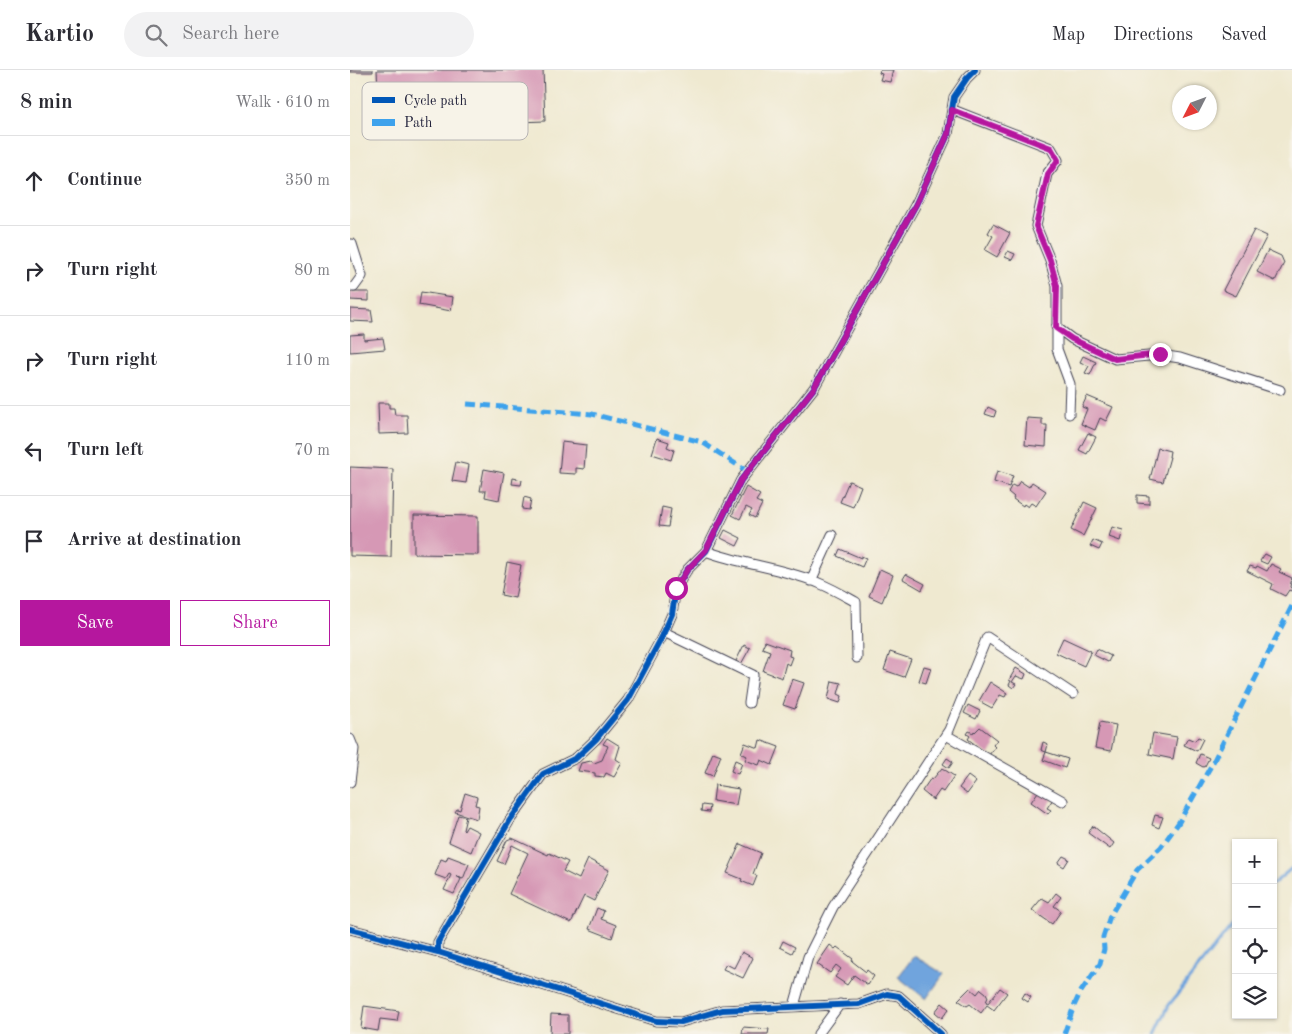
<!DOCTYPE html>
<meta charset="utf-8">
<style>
body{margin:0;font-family:"Old Standard TT",serif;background:#f2f2f3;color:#2b2b33}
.controls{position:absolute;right:15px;bottom:15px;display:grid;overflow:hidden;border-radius:0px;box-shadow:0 1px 4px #0004}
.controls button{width:45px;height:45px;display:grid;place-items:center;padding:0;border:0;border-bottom:1px solid #e1e1e2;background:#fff;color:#2b2b33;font:25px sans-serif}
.compass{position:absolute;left:822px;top:15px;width:45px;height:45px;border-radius:50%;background:#fff;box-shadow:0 1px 4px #0004;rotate:228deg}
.stop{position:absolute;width:15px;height:15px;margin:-11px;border:4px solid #b5179e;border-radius:50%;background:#fff}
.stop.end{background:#b5179e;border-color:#fff;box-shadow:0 1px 5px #0008}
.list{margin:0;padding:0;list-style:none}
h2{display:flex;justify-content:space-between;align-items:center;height:65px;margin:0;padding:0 20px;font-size:21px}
h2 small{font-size:16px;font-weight:400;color:#7c7c81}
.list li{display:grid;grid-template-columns:32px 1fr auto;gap:15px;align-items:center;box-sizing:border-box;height:90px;padding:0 20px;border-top:1px solid #e1e1e2}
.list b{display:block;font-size:19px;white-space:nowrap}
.list em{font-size:16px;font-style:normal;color:#7c7c81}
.actions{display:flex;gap:10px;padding:15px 20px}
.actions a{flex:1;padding:11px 0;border:1px solid #b5179e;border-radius:0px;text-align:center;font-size:18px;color:#b5179e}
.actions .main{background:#b5179e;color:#fff}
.icon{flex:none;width:28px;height:28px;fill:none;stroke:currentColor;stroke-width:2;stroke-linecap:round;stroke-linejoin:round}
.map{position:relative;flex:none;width:942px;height:964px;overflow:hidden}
header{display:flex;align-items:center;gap:30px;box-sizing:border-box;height:70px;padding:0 25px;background:#fff;border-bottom:1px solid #e1e1e2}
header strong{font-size:24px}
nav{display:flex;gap:28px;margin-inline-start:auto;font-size:18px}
.search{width:350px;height:45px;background:#f2f2f3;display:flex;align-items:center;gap:12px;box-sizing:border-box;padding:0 18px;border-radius:28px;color:#7c7c81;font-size:19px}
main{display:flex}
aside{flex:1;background:#fff}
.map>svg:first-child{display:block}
.water{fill:#70a4dd;stroke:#49638c}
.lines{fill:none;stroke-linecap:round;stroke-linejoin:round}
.stream{stroke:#70a4dd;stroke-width:3}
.building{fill:#d698b5}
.minor-casing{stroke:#414051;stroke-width:11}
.minor{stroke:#fff;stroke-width:9}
.quiet{stroke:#3ea2ec;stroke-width:5;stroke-dasharray:10 5;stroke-linecap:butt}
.cycleway-casing{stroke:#f7f3e8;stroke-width:9}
.cycleway{stroke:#0057b8;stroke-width:6}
.route{stroke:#b5179e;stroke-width:6}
.key{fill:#f7f3e8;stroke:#b7b4b4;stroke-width:1}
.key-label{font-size:14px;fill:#22223b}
</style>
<header>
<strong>Kartio</strong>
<div class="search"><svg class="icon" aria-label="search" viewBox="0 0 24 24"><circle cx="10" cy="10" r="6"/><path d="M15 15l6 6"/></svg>Search here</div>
<nav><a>Map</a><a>Directions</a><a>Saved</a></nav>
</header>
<main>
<aside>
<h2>8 min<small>Walk · 610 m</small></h2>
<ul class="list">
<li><svg class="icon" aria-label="ahead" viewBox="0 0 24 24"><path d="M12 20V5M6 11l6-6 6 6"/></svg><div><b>Continue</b></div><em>350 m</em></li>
<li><svg class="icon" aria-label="right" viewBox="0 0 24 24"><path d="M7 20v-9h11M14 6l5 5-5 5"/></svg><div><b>Turn right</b></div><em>80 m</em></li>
<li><svg class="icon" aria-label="right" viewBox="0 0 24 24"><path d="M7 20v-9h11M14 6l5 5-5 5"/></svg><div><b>Turn right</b></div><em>110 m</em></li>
<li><svg class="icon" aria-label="left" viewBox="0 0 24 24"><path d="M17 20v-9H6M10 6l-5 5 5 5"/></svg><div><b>Turn left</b></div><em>70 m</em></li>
<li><svg class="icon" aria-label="arrive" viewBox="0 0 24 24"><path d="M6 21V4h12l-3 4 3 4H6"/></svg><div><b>Arrive at destination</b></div></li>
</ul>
<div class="actions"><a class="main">Save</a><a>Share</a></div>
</aside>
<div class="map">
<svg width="942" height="964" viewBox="0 0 942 964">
<rect width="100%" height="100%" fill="#f7f3e8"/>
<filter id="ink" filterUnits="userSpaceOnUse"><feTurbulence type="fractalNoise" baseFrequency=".02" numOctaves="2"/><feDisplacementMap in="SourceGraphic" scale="10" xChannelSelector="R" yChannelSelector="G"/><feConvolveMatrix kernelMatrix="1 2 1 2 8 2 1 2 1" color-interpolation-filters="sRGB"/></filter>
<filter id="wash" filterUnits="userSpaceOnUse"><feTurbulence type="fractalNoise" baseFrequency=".0096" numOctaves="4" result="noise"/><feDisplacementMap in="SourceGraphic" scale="20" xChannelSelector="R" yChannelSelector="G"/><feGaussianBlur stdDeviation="1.12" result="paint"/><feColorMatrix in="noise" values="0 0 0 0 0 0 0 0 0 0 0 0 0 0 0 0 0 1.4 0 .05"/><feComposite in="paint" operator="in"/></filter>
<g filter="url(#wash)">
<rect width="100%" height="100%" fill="#efe9d0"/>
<path class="water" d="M564 886 594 904 576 929 548 907Z"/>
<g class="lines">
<path class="stream" d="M923 814 942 798
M805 964 819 935 886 850"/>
</g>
<g id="blocks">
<path class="building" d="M0 0H23V2H0Z
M27 0H193L195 51 169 52 168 15 28 20Z
M530 0H543L540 12 530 10 532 4 529 3Z
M643 154 660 163 647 187 635 180 643 166 638 163Z
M904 160 917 166 886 226 873 220Z
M918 180 931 186 934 193 925 211 907 202Z
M658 181 665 184 662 190 655 187Z
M0 222H19V231L0 230Z
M71 222 103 227 101 241 69 235Z
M0 239 21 240 23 252 0 251Z
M14 264V270L33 268 35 279 0 282V265Z
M733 286 746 292 740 305 735 303 739 296 730 292Z
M737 326 763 337 756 351 750 348 745 360 731 354 737 339 732 337Z
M28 333H39V338H44L45 345H57L58 363 29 364Z
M638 337 646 341 644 347 635 344Z
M677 348 692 349V355H697L696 377 675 375Z
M738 363 746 367 737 384 729 380Z
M307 368 319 372 317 377 324 380 321 390 302 384Z
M212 372 236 375 234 399 226 398V404L209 403Z
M808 378 820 381 819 387H820L813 412 800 409Z
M106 392 119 395 116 413 102 411Z
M0 397 43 399 41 487 0 486Z
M134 399 154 403 149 430 135 427 136 421H130Z
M647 401 663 406 659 417 644 412Z
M163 408 172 410 171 415 162 414Z
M499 411 511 416 503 437 490 432Z
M670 411 679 417 682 412 696 421 686 436 681 433 678 437 674 434 673 436 663 429 664 427 658 422 662 415 666 417Z
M396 417 410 425 406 431 412 434 405 448 399 445 402 440 396 437 390 449 382 445Z
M787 425 799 426V434L787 433Z
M174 427 181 429 179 440 172 439Z
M734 432 747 438 733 466 721 460Z
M312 437 321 439 318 457 309 456Z
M64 445 128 446V485L64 484Z
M762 457 773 460 770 471 759 467Z
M375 460 391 468 387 476 371 468Z
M743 470 752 474 749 480 740 476Z
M490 479 511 488V486L516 488 512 497 487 486Z
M915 484 921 487 917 494 910 491Z
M157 492 171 495 165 528 151 525Z
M921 494 931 499 929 502 942 508 940 517 942 519 941 521 939 520 935 526 921 519 923 514 897 501 900 496 906 498 907 496 917 501Z
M530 499 543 505 532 532 519 526Z
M556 504 575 514 572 520 553 509Z
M713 568 741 581 734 596 706 583Z
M415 571 440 580 439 586 442 587 439 595 436 593 432 608 413 601 420 581 412 578Z
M394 575 400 578 390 596 385 593Z
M747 579 761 586 758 592 744 585Z
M540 582 561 589 554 607 534 600Z
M574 596 581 598 576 613 569 611Z
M666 598 676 604 674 609 666 606 662 612 666 614 663 618 659 615 661 611 659 610Z
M442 609 454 613 445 639 433 635Z
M482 611 491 613 488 624 492 626 490 633 478 629Z
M640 612 657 623 655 627 650 625 642 638 629 631Z
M618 635 630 641 626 649 614 643Z
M750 652 766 655 761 681 745 678Z
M630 657 647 670 643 675 645 677 639 685 618 669 620 666 617 664 619 661 623 663 624 661 625 662Z
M803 663 827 667 823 689 799 684Z
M848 667 853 669 847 681 834 675 838 668 845 671Z
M257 668 270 676 266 689 272 693 264 707 256 703 254 707 245 706V703L228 701 231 693 241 691 244 693 252 690 258 676 253 674Z
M410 670 429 677 422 695 411 690 409 695 395 690 397 686 391 683 395 673 408 678Z
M693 672 698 674 696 682 691 680Z
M363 682 371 685 363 706 355 703Z
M696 682 718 689 715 698 693 690Z
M850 684 859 688 855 696 853 697 846 693Z
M597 688 603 692 599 698 593 694Z
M385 690 392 693 388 704 381 701Z
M592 698 604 706 593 722 590 720 583 730 572 721 581 708 583 709Z
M618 706 626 712 617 724 609 718Z
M365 715 389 719 386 735 363 731Z
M690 719 703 729 697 738 701 740 698 744 681 732Z
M115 723 127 727 125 735 129 736 127 749 105 742 107 739 110 740Z
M352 735 360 736 359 742 351 741Z
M108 745 116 747 113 760 114 761 117 756 129 762 121 782 99 772Z
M805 745 813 747 809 758 802 755Z
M743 756 764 773 760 779 738 763Z
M162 768 198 785 199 783 218 792 213 801 229 809 238 789 259 800 244 831 234 826 221 853 159 824 178 783 162 775 154 794 147 791 157 770Z
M390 774 411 783 403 804 407 806 403 816 391 811 392 809 377 803Z
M98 786 119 794 113 809 106 806 111 809 104 824 94 820 101 805 99 804 96 809 85 805 91 789 96 791Z
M713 786 719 789 714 797 708 793Z
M706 823 711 827 704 836 711 841 702 854 682 840 692 828 699 832Z
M247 838 254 841 251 849 266 855 262 868 239 859Z
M433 871 445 877 442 883 430 877Z
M480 875 485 879 487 877 503 889 502 891 507 895 516 902 517 900 524 906 518 915 504 905 497 915 485 907 491 899 486 895 480 903 467 894Z
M392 882 403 888 393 908 373 899 376 894 384 898Z
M620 918 627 924 631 919 636 923 638 927 636 932 638 933 650 918 657 923 644 940 637 935 631 943 620 934 617 936 608 930Z
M675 923 681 927 678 932 672 928Z
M592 933 599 939 592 948 585 942Z
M14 936 49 941 47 951 30 949 28 961 11 958Z
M201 944 218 945V964H200Z
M393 957 419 959 418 964H392Z"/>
</g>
</g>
<g filter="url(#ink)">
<use href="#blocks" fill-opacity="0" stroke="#414051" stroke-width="1"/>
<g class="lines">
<g class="minor-casing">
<path id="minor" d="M603 40 701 78 708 90 697 104 686 156 700 190 707 216V279L720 314 719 344
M0 174H2L12 206 4 217
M706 257 722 269 765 289 810 285 830 288 930 320
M356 481C393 495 434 498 471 514 483 519 495 526 506 532L507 588
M461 511 482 465
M314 562 403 605 399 633
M596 665 713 731
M0 669 4 679 0 712
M0 859 88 882 306 951 331 952 372 940 509 934 537 924 549 926 591 964
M88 882V872L160 750 193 704 226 688 246 669 278 630 312 567 322 544 326 518 337 500 356 481 391 410 464 318 566 134 598 64 604 27 617 8 625 0
M444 936 458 887 483 837 599 660 637 567 723 624
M468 964 490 934"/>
</g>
<use href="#minor" class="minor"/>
<path class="quiet" d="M117 334 242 344 352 372 398 402
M714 964 724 936 730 923 750 894 754 879 753 867 760 846 787 800 811 777 829 752 862 694 942 536"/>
<g class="cycleway-casing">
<path id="cycleway" d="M0 859 88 882 306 951 331 952 372 940 509 934 537 924 549 926 591 964
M88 882V872L160 750 193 704 226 688 246 669 278 630 312 567 322 544 326 518 337 500 356 481 391 410 464 318 566 134 598 64 604 27 617 8 625 0"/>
</g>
<use href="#cycleway" class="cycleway"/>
</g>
</g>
<g class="lines" filter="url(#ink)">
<path class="route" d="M326 518 337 500 356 480 391 410 464 318 566 134 598 64 602 40 701 78 708 90 698 104 686 156 700 190 707 216 706 258 722 269 765 289 810 284"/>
</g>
<rect x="12" y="12" width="166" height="58" rx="8" class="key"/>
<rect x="22" y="27" width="23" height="6" fill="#0057b8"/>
<rect x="22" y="49" width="23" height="7" fill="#3ea2ec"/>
<g class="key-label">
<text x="54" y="35">Cycle path</text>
<text x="54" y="57">Path</text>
</g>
</svg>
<div class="controls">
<button>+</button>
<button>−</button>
<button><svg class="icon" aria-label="locate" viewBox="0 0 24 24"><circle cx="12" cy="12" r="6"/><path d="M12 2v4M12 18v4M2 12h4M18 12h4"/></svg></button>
<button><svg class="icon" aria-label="layers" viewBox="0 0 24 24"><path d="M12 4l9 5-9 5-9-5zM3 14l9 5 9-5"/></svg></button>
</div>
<svg class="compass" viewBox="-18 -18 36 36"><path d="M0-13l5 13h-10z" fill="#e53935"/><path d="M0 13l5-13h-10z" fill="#7c7c81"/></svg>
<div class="stop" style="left:326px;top:518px"></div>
<div class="stop end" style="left:810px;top:284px"></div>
</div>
</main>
